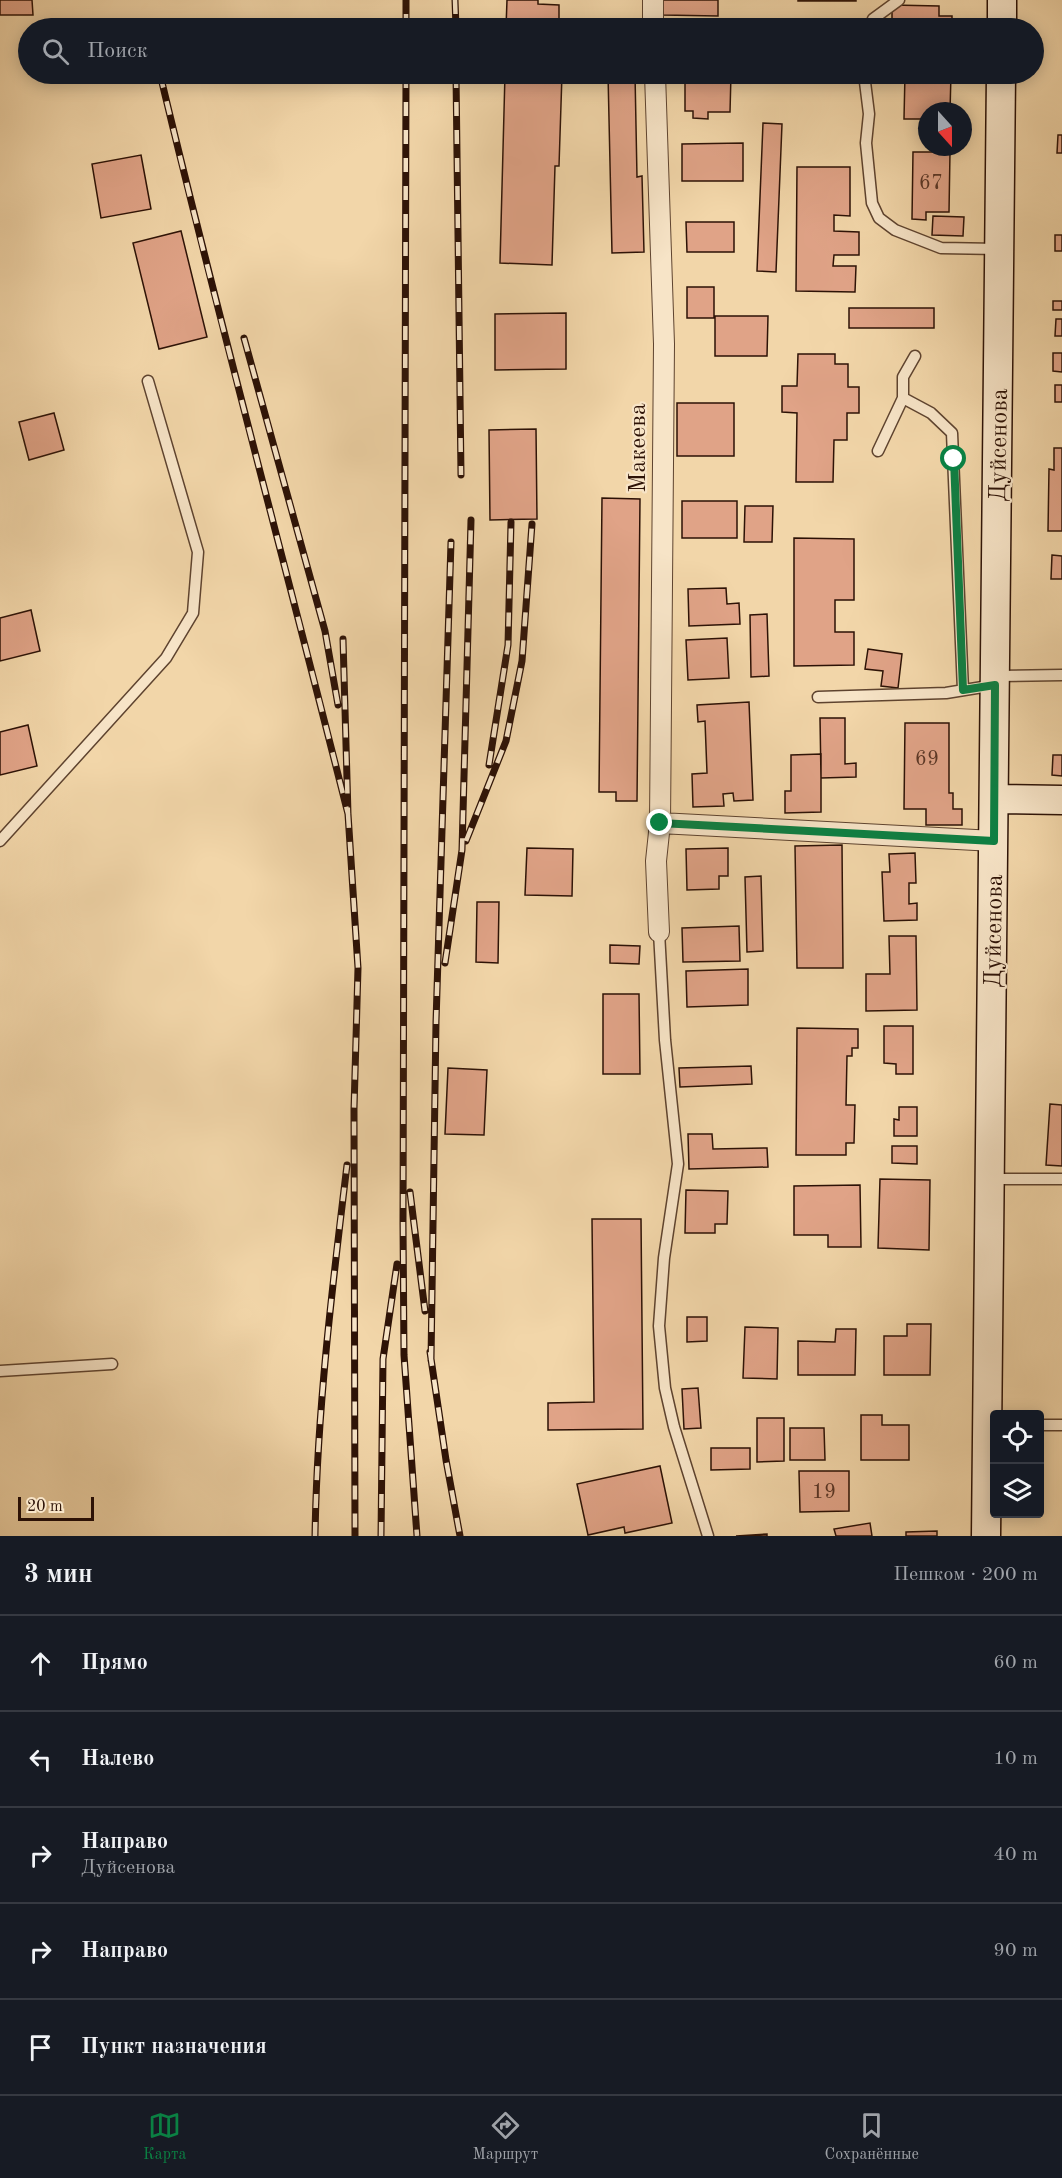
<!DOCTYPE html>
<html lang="ru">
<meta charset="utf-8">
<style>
body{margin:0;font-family:"Old Standard TT",serif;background:#242831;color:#f1f3f6}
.controls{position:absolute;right:18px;bottom:18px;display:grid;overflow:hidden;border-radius:6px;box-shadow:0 3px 15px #0003}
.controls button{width:54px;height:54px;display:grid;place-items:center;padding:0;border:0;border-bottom:2px solid #363941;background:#171b24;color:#f1f3f6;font:30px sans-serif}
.compass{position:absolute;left:918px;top:102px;width:54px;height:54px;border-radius:50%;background:#171b24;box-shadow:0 3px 15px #0003;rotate:159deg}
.scale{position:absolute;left:18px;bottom:15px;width:76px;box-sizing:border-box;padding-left:6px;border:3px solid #2d1206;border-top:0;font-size:16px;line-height:21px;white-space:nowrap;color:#2d1206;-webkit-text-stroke:4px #f7e4c7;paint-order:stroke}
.stop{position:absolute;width:18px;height:18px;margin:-14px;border:4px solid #0b8043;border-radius:50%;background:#fff}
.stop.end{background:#0b8043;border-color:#fff;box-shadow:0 2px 6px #0008}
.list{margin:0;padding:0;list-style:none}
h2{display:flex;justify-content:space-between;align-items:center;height:78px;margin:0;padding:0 24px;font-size:26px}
h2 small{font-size:20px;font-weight:400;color:#9ea1a6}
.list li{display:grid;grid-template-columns:39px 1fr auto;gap:18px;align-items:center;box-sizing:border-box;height:96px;padding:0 24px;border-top:2px solid #363941}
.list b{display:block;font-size:22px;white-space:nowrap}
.list p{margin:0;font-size:20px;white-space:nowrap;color:#9ea1a6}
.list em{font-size:20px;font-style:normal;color:#9ea1a6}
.icon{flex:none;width:33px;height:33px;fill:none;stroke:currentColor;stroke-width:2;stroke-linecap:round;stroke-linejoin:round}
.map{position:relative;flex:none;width:1062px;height:1536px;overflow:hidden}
.search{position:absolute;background:#171b24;box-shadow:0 3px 15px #0003;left:18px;right:18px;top:18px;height:66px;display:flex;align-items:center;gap:15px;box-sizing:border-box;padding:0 21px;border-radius:33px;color:#9ea1a6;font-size:22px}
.sheet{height:558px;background:#171b24}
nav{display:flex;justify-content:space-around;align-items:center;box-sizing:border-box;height:84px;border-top:2px solid #363941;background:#171b24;font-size:16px;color:#9ea1a6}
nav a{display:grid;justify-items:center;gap:3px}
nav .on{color:#0b8043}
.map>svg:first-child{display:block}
.building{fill:#e0a387;stroke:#2d1206;stroke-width:1.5}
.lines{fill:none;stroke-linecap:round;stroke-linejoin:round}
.lane-casing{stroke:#5e432f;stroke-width:13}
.street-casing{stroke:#5e432f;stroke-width:22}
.secondary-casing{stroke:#2d1206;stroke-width:31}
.lane{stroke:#f7e4c7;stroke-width:10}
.street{stroke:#f7e4c7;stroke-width:20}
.secondary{stroke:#f7e4c7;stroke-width:28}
.rail-casing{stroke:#2d1206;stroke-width:7}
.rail{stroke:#f7e4c7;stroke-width:4.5;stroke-dasharray:14;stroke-linecap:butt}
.route{stroke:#0b8043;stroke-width:8}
.labels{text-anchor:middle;stroke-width:4.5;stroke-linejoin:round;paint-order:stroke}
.number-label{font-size:21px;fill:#5a3626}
.street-label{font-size:24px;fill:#2d1206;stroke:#f7e4c7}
</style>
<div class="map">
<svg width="1062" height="1536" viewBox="0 0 1062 1536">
<rect width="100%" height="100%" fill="#f2d6a9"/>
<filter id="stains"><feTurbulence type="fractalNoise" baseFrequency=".00333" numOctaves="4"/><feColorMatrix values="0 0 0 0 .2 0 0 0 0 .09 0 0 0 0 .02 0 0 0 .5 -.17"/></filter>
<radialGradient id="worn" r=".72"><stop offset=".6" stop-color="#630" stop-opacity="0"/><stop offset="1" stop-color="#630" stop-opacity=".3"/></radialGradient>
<path class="building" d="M0 0H32L33 15H0Z
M507 0H538V4L559 5V28H506Z
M663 0H718V16L663 15Z
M798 0H856V1H798Z
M892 5 939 6V16H952V28H892Z
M686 24H727V28H686Z
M505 74H562L559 166H555L552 265 500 263Z
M608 74H635L637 177 642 176 644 252 612 253Z
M685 74H731L730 112H708V119L693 118V111H685Z
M905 74H951L950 111H927V119H904Z
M763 123 782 124 776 272 757 271Z
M1058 135H1062V153H1057Z
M743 143V181H682V144Z
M913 152H950L949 212H926V220L912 219Z
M141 155 151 209 101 218 92 164Z
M797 167H850V216L834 215V231L859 232V255H834L833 266H856L855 292 796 291Z
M933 216 964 217 963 236 932 235Z
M686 222H734V252H687Z
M181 231 207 337 159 349 133 243Z
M1055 235H1062V251H1055Z
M687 287H714V318H687Z
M1053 301H1062V310H1053Z
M849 308H934V328H849Z
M566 313V369L495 370V314Z
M715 316H768L767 356H715Z
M1056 319H1062V336H1055Z
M1053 353H1062V372L1053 371Z
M798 354H835V364H848V387H859V413H847V440H834L833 482H796L797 413 782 412V386H797Z
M1055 385H1062V402H1055Z
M677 403H734V456H677Z
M54 413 64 450 29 460 19 422Z
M536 429 537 519 490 520 489 430Z
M1054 448H1062V531H1048L1049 469 1054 470Z
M602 498 640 499 637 801H616V792H599Z
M682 501H737V538H682Z
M745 506H773L772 542H744Z
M794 538 854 539V600H835V632H854V665L794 666Z
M1052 555 1062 556V579H1051Z
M726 588 727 604 739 603 740 624 689 626 688 589Z
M31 610 40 651 0 661V618Z
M767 614 769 676 751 677 750 615Z
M727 638 729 678 688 680 686 640Z
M868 649 902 654 898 688 881 686 883 671 865 669Z
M749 702 753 800 734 801 733 793 723 794 724 806 693 807 692 774 707 773 705 721 698 722 697 705Z
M820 718H845V764L856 763V777L821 778Z
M905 723H949V793H953V809H962V825H926V809H904Z
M28 725 37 766 0 775V732Z
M821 754V812L785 813V791H791V755Z
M1053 755H1062V776L1052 775Z
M842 845 843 968H797L795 846Z
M527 848 573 849 572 896 525 895Z
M728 848V876H719V889L687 890 686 849Z
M915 853 916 883H909V904L917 903V920L884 921 882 872H890L889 854Z
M761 876 763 951 747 952 745 877Z
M477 902H499L498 963 476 962Z
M739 926 740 961 683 962 682 928Z
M889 936H916L917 1010 866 1011V974H890Z
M610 945 640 946 639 964 610 963Z
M748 969V1005L687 1007 686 971Z
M603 994H639L640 1074H603Z
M884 1026H913V1074H896V1064L884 1063Z
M797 1028 858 1029V1048H852V1056H847L846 1105H855L854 1143H846V1155H796Z
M751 1066 752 1084 680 1087 679 1068Z
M448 1068 487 1070 484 1135 445 1134Z
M1050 1104 1062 1105V1166L1046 1165Z
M899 1107H917V1136H894V1119L899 1120Z
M688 1134H712L713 1149 767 1148 768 1167 689 1169Z
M892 1146H917V1164L892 1163Z
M880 1179 930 1180 929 1250 878 1248Z
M860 1185 861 1247H828V1235H794V1186Z
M686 1190 728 1191 727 1224H715V1233H685Z
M592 1219H641L643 1429 548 1430V1403L594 1402Z
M687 1317H707V1341L687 1342Z
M907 1324H931L930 1375H884V1336H907Z
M745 1327 778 1328 777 1379 743 1378Z
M836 1329H856L855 1375H798V1341L835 1342Z
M698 1388 701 1428 684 1429 682 1389Z
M861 1415H882V1425H909V1460H861Z
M757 1418H784V1461L757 1462Z
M790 1428H824L825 1460H790Z
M711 1448H750V1469L711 1470Z
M660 1466 672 1523 625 1533 624 1527 588 1535 577 1484Z
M799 1471H849V1511L800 1512Z
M870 1523 872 1536H836L834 1529Z
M937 1531V1536H906V1532Z
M767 1534V1536H736Z"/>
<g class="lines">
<g class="lane-casing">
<path id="lane" d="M870 28 873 19 899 0
M864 74 869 114 866 143 872 203 879 218 895 230 941 248 998 249
M903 398 931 413 952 433 963 690
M878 451 903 398V377L915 356
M996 676 1062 675
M818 697 946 693 995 685
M0 841 166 658 193 613 198 552 148 381
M659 932 665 1040 678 1164 664 1258 659 1326 665 1388 674 1427 708 1536
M990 1179H1062
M0 1371 112 1364
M1040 1425H1062"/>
</g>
<g class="street-casing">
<path id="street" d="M653 0V28
M655 74 664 344 660 823
M659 932 656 861 660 823 994 841"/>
</g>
<g class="secondary-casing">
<path id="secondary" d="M1002 28V0
M994 799 1062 800
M986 1536 1001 74"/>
</g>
<use href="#lane" class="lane"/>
<use href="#street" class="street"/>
<use href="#secondary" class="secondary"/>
<g class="rail-casing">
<path id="rail" d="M455 0 456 28
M149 25V28
M406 28V0
M160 74C219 321 286 567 348 814L343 639
M406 74 403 1224 404 1355 417 1536
M456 74 461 475
M244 338 325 631 338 705
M489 765 508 645 511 522
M348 814 358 968 354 1109 355 1536
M466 841 506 741 522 661 532 524
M445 963 462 850 471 520
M410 1192 425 1311
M430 1352 446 1460 460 1536
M431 1360 436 1022 451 542
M315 1536C317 1412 332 1289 347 1165
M381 1536 383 1359 397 1264"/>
</g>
<use href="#rail" class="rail"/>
</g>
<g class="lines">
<path class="route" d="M660 823 994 841 995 685 963 690 954 459"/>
</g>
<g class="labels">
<g class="number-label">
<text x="931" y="189">67</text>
<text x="927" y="765">69</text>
<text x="824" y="1498">19</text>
</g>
<g class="street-label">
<text transform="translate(998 445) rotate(-89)" y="8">Дуйсенова</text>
<text transform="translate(637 448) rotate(-90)" y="8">Макеева</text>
<text transform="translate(993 931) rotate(-89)" y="8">Дуйсенова</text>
</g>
</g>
<rect width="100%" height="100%" filter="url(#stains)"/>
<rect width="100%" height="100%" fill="url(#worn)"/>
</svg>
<div class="controls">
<button><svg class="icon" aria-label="locate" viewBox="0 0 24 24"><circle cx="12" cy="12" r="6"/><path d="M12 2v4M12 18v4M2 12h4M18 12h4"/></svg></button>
<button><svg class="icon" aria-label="layers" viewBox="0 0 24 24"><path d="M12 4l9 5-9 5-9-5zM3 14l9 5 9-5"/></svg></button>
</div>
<svg class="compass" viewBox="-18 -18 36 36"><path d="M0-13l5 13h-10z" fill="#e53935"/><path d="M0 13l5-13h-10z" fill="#9ea1a6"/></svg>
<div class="scale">20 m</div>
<div class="stop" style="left:954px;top:459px"></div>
<div class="stop end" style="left:660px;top:823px"></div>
<div class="search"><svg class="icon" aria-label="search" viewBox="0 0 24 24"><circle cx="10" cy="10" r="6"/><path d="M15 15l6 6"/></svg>Поиск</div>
</div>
<section class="sheet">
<h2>3 мин<small>Пешком · 200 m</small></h2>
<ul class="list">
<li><svg class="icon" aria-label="ahead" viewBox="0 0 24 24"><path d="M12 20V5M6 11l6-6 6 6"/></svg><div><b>Прямо</b></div><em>60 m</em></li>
<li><svg class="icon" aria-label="left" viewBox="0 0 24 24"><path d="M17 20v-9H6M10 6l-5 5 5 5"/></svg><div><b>Налево</b></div><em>10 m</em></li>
<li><svg class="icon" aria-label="right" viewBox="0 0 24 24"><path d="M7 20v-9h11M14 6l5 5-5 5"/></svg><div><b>Направо</b><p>Дуйсенова</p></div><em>40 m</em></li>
<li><svg class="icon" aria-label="right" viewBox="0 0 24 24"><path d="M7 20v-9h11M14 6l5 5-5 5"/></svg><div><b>Направо</b></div><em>90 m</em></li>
<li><svg class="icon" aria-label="arrive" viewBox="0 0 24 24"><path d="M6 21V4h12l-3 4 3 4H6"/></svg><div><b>Пункт назначения</b></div></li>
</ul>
</section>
<nav>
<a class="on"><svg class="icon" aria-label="map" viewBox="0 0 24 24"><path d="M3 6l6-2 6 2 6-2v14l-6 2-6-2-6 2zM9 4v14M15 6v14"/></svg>Карта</a>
<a><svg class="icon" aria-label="directions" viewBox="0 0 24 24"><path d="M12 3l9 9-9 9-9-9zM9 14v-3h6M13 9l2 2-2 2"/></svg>Маршрут</a>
<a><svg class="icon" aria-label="saved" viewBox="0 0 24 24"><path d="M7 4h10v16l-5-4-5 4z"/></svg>Сохранённые</a>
</nav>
